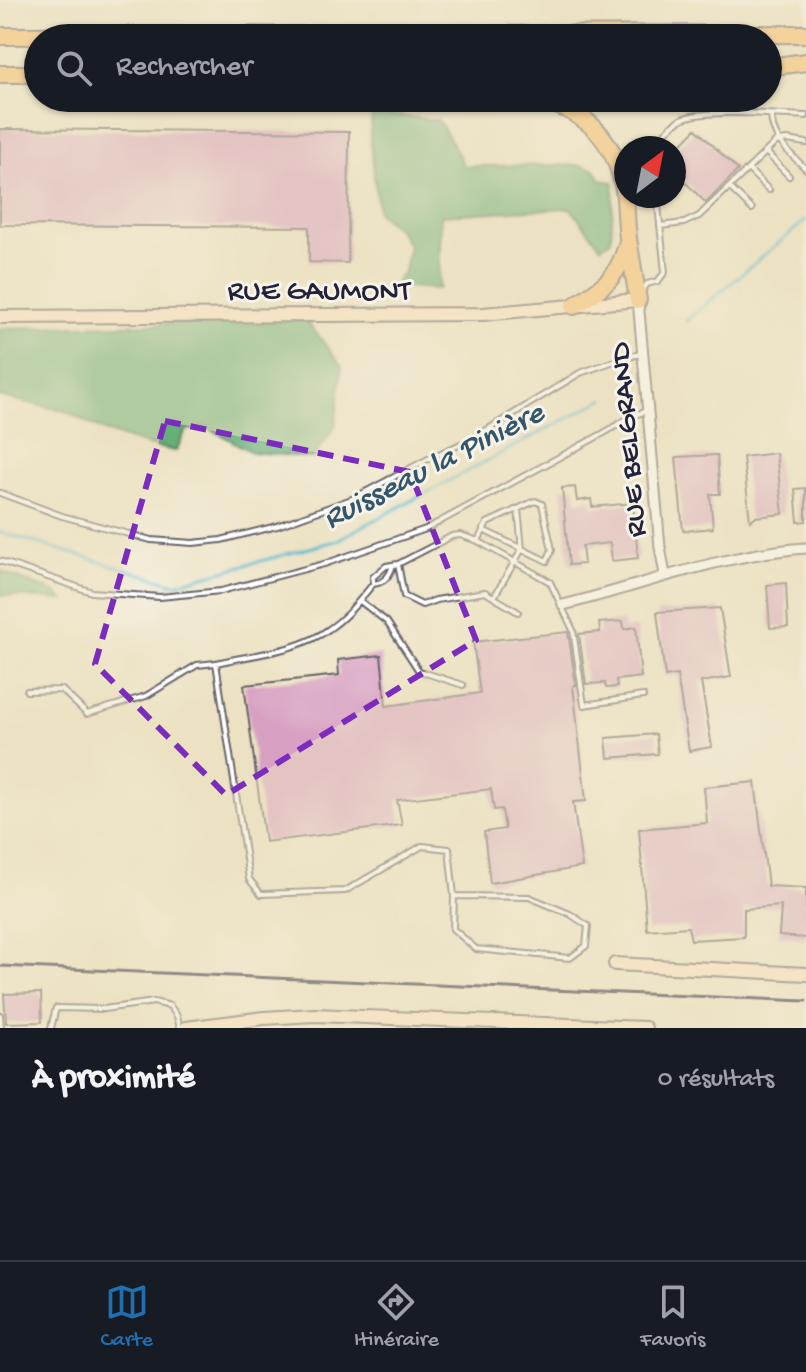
<!DOCTYPE html>
<html lang="fr">
<meta charset="utf-8">
<style>
body{margin:0;font-family:"Gochi Hand",sans-serif;background:#242831;color:#f1f3f6}
.compass{position:absolute;left:614px;top:136px;width:72px;height:72px;border-radius:50%;background:#171b24;box-shadow:0 2px 6px #0004;rotate:32deg}
.list{margin:0;padding:0;list-style:none}
h2{display:flex;justify-content:space-between;align-items:center;height:104px;margin:0;padding:0 32px;font-size:34px}
h2 small{font-size:26px;font-weight:400;color:#9ea1a6}
.icon{flex:none;width:44px;height:44px;fill:none;stroke:currentColor;stroke-width:2;stroke-linecap:round;stroke-linejoin:round}
.map{position:relative;flex:none;width:806px;height:1028px;overflow:hidden}
.search{position:absolute;background:#171b24;box-shadow:0 2px 6px #0004;left:24px;right:24px;top:24px;height:88px;display:flex;align-items:center;gap:20px;box-sizing:border-box;padding:0 28px;border-radius:44px;color:#9ea1a6;font-size:30px}
.sheet{height:232px;background:#171b24}
nav{display:flex;justify-content:space-around;align-items:center;box-sizing:border-box;height:112px;border-top:2px solid #363941;background:#171b24;font-size:22px;color:#9ea1a6}
nav a{display:grid;justify-items:center;gap:4px}
nav .on{color:#1f6fb2}
.map>svg:first-child{display:block}
.forest{fill:#66af76;stroke:#446858;stroke-width:2}
.lines{fill:none;stroke-linecap:round;stroke-linejoin:round}
.stream{stroke:#4fb6cd;stroke-width:3}
.building{fill:#d8a0c3}
.lane-casing{stroke:#69656b;stroke-width:8}
.street-casing{stroke:#69656b;stroke-width:13}
.secondary-casing{stroke:#69656b;stroke-width:16}
.highway-casing{stroke:#69656b;stroke-width:20}
.lane{stroke:#fff;stroke-width:4}
.street{stroke:#fff;stroke-width:9}
.secondary{stroke:#fde5c5;stroke-width:12}
.highway{stroke:#fbbe6e;stroke-width:16}
.rail{stroke:#22223b;stroke-width:3}
.marked{fill:none;stroke:#7b2cbf;stroke-width:6;stroke-dasharray:16 10;stroke-linejoin:round}
.labels{text-anchor:middle;stroke-width:6;stroke-linejoin:round;paint-order:stroke}
.street-label{font-size:30px;fill:#22223b;stroke:#f7f3e8}
.water-label{font-size:32px;font-style:italic;fill:#32566e;stroke:#f7f3e8}
</style>
<div class="map">
<svg width="806" height="1028" viewBox="0 0 806 1028">
<rect width="100%" height="100%" fill="#f7f3e8"/>
<filter id="ink" filterUnits="userSpaceOnUse"><feTurbulence type="fractalNoise" baseFrequency=".0125" numOctaves="2"/><feDisplacementMap in="SourceGraphic" scale="16" xChannelSelector="R" yChannelSelector="G"/><feConvolveMatrix kernelMatrix="1 2 1 2 8 2 1 2 1" color-interpolation-filters="sRGB"/></filter>
<filter id="wash" filterUnits="userSpaceOnUse"><feTurbulence type="fractalNoise" baseFrequency=".006" numOctaves="4" result="noise"/><feDisplacementMap in="SourceGraphic" scale="32" xChannelSelector="R" yChannelSelector="G"/><feGaussianBlur stdDeviation="1.8" result="paint"/><feColorMatrix in="noise" values="0 0 0 0 0 0 0 0 0 0 0 0 0 0 0 0 0 1.4 0 .05"/><feComposite in="paint" operator="in"/></filter>
<g filter="url(#wash)">
<rect width="100%" height="100%" fill="#ece2c3"/>
<path class="forest" d="M372 113 438 120 450 139 464 166 579 165 595 169 601 180 614 182 611 240 601 247 570 208 441 215 439 289 392 286 404 271 409 246 399 230 378 213 370 135Z
M306 320 342 366 335 427 313 458 252 452 207 427 186 430 176 451 146 445 104 431 65 411 0 397V328Z
M0 571 55 592 63 600 0 595Z"/>
<g class="lines">
<path class="stream" d="M686 321 806 220
M0 532 175 584 335 541 604 399"/>
</g>
<g id="blocks">
<path class="building" d="M0 129 349 132 348 263 309 262V227L0 225Z
M696 129 738 170 706 203 674 171V151Z
M776 453 783 514 755 517 750 521 743 457Z
M717 455 720 494H710L713 528 683 531 676 457Z
M575 487 577 501 591 499 592 507 633 503 638 558 612 561 610 543 582 546 584 564 569 565 562 488Z
M806 488V521L798 522 795 489Z
M786 583 788 627 770 628 767 585Z
M720 608 731 677 701 682 712 747 689 751 677 675 665 677 657 612Z
M623 621 624 629 636 627 641 677 616 680 617 687 606 688 605 683 586 684 579 634 600 632 599 623Z
M568 632 576 685 573 686 586 801 573 802 582 867 490 883 484 832 505 829 502 809 494 810 491 789 397 800 402 825 265 842 244 685 339 675 338 660 381 655 386 706 480 693 473 642Z
M656 734 658 754 608 758 606 738Z
M755 782 768 886 806 888V938L779 936 781 906 744 909V937L691 940 688 927 647 930 639 829 707 823 704 787Z
M41 993 42 1022 6 1023 4 994Z"/>
</g>
</g>
<g filter="url(#ink)">
<use href="#blocks" fill-opacity="0" stroke="#69656b" stroke-width="2"/>
<g class="lines">
<g class="lane-casing">
<path id="lane" d="M771 115C772 140 790 153 806 169
M655 148C659 137 670 126 680 120 701 108 779 115 806 116
M766 152 789 176
M748 169 769 190
M729 187 752 209
M660 226 684 223 699 216 776 142 787 140 806 143
M642 292 647 284 658 281 665 272 657 196
M0 493 62 516 151 540 193 543 221 540 277 526 352 499 428 459 472 439 580 373 620 359 640 354
M478 541 487 523 535 501 542 504 552 550 547 561 483 530
M0 561 92 592 160 597 221 591 324 564 426 529 604 433 634 415 647 411
M393 565C390 576 384 583 373 584V577L386 566 398 564
M373 584C359 601 347 617 329 629 300 651 251 655 216 663L249 879 261 894 345 891 422 846 449 849 454 896 453 929 476 949 570 958 586 946 588 926 570 914 529 897 454 896
M494 597 522 549 518 509
M360 601 387 622 419 671 463 685
M518 612 485 592 436 600 422 605 404 596 398 564 452 536 460 535 478 541 550 582 573 630 584 705 643 696
M27 691 62 690 87 714 146 696 197 665 216 663
M0 1015 1 1028
M51 1028 56 1008 104 1009 154 1002 170 1006 177 1016 180 1028"/>
</g>
<g class="street-casing">
<path id="street" d="M638 300 660 547 665 575
M563 605C644 585 722 554 806 548"/>
</g>
<g class="secondary-casing">
<path id="secondary" d="M0 317 483 314 638 300
M615 964 806 974
M186 1028 264 1018 314 1015 645 1028"/>
</g>
<g class="highway-casing">
<path id="highway" d="M0 36 806 34
M768 67 806 62
M0 74H38
M528 98C581 106 614 135 624 189 626 205 626 222 628 238 631 259 635 279 638 300
M574 306C605 285 617 280 628 242"/>
</g>
<use href="#lane" class="lane"/>
<use href="#street" class="street"/>
<use href="#secondary" class="secondary"/>
<use href="#highway" class="highway"/>
<path class="rail" d="M0 966 806 1001"/>
</g>
</g>
<path d="M0 0H806V1028H0ZM165 421 410 472 476 640 226 795 95 664Z" fill="#ece2c3" fill-opacity=".55" fill-rule="evenodd"/>
<path class="marked" d="M165 421 410 472 476 640 226 795 95 664Z"/>
<g class="labels">
<g class="street-label">
<text x="319" y="299">RUE GAUMONT</text>
<text transform="translate(626 440) rotate(-95)" y="10">RUE BELGRAND</text>
</g>
<g class="water-label">
<text transform="translate(432 463) rotate(-27)" y="11">Ruisseau la Pinière</text>
</g>
</g>
</svg>
<svg class="compass" viewBox="-18 -18 36 36"><path d="M0-13l5 13h-10z" fill="#e53935"/><path d="M0 13l5-13h-10z" fill="#9ea1a6"/></svg>
<div class="search"><svg class="icon" aria-label="search" viewBox="0 0 24 24"><circle cx="10" cy="10" r="6"/><path d="M15 15l6 6"/></svg>Rechercher</div>
</div>
<section class="sheet">
<h2>À proximité<small>0 résultats</small></h2>
<ul class="list">
</ul>
</section>
<nav>
<a class="on"><svg class="icon" aria-label="map" viewBox="0 0 24 24"><path d="M3 6l6-2 6 2 6-2v14l-6 2-6-2-6 2zM9 4v14M15 6v14"/></svg>Carte</a>
<a><svg class="icon" aria-label="directions" viewBox="0 0 24 24"><path d="M12 3l9 9-9 9-9-9zM9 14v-3h6M13 9l2 2-2 2"/></svg>Itinéraire</a>
<a><svg class="icon" aria-label="saved" viewBox="0 0 24 24"><path d="M7 4h10v16l-5-4-5 4z"/></svg>Favoris</a>
</nav>
